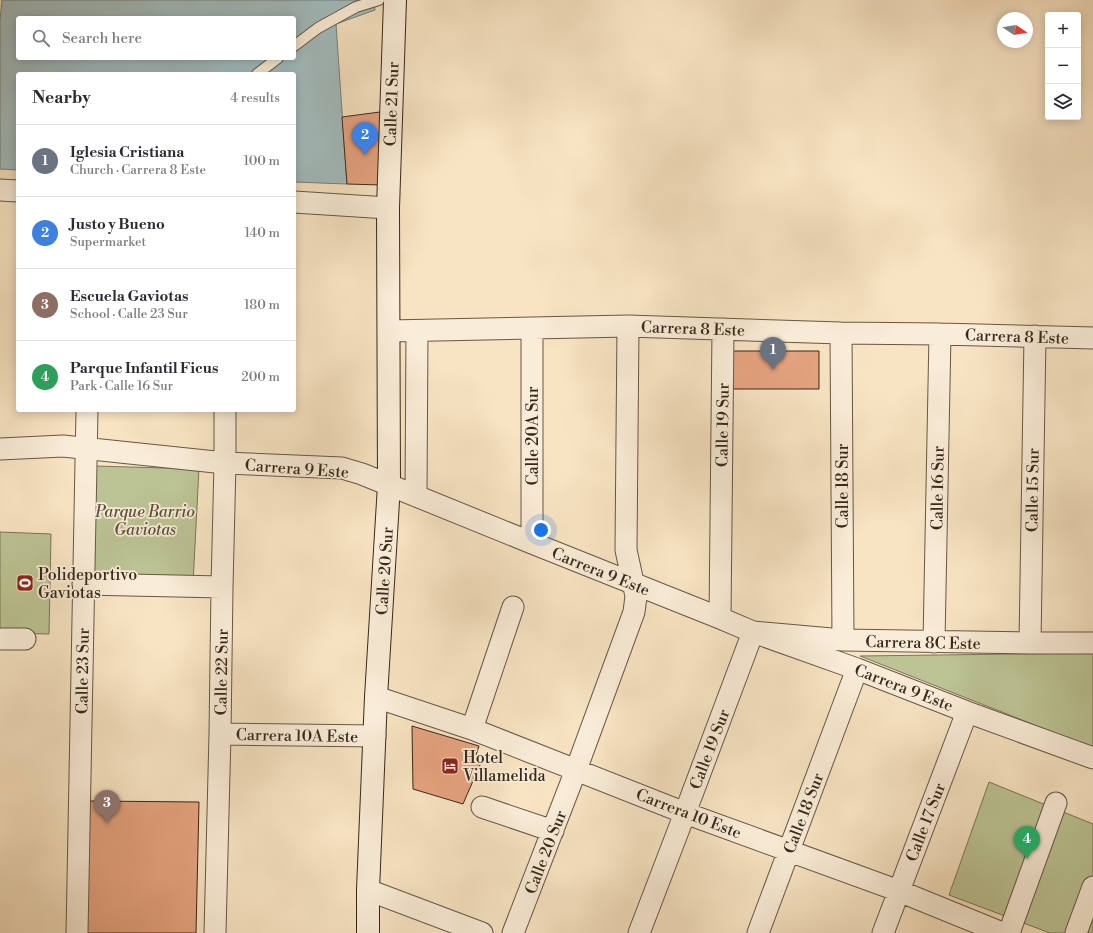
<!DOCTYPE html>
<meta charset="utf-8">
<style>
body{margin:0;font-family:"Libre Bodoni",serif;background:#f7f7f7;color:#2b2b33}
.controls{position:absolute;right:12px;top:12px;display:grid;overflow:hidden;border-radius:4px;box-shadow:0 2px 10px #0003}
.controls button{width:36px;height:36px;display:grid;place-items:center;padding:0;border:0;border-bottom:1px solid #e1e1e2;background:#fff;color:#2b2b33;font:20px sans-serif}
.compass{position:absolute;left:997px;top:12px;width:36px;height:36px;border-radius:50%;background:#fff;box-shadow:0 2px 10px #0003;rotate:102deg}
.you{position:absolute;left:541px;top:530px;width:14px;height:14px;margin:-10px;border:3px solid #fff;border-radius:50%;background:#1a73e8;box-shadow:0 0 0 6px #1a73e833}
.badge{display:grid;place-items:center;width:26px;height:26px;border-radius:50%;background:#8f2418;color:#fff;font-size:13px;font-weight:700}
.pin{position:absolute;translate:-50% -33px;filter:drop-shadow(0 1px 2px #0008)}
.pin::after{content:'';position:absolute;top:21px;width:14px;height:12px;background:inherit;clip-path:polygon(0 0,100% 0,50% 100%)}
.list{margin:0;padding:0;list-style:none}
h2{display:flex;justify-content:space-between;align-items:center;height:52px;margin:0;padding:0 16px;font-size:17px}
h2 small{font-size:13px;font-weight:400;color:#7c7c81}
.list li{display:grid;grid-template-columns:26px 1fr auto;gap:12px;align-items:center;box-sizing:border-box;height:72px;padding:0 16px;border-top:1px solid #e1e1e2}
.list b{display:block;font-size:15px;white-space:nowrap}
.list p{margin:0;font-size:13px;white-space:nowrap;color:#7c7c81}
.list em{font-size:13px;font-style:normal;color:#7c7c81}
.icon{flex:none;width:22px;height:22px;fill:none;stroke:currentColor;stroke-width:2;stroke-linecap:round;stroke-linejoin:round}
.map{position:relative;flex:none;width:1093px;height:933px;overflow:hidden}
.search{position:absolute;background:#fff;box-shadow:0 2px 10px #0003;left:16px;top:16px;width:280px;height:44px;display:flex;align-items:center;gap:10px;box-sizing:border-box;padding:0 14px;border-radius:4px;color:#7c7c81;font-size:15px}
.panel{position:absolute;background:#fff;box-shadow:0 2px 10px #0003;left:16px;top:72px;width:280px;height:340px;border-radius:4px}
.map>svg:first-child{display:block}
.green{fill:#bcc495;stroke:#797658}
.water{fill:#a2bcbe;stroke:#77817d;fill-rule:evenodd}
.building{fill:#e5a37f;stroke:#36281c}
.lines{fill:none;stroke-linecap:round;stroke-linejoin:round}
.lane-casing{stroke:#665746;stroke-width:12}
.street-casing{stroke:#665746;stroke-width:23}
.secondary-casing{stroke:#36281c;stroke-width:24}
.lane{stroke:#faedd8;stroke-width:10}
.street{stroke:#faedd8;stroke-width:21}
.secondary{stroke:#faedd8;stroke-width:22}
.labels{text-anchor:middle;stroke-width:3.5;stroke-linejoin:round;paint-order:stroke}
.street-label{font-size:16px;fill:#36281c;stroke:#faedd8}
.park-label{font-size:16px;font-style:italic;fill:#584f3a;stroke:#faedd8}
.poi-label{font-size:16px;fill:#36281c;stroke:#faedd8;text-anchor:start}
</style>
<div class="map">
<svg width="1093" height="933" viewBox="0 0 1093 933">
<rect width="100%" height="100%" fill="#f8e4c3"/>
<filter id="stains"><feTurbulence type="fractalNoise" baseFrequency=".005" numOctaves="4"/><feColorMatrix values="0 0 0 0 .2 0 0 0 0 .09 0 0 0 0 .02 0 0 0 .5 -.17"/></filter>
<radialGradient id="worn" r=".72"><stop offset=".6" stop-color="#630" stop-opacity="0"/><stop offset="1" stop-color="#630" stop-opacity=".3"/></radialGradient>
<path class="green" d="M95 466 199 469 193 583 93 580Z
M0 532 51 534 49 634 0 633Z
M1093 653V748L860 656Z
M989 782 1093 824V933H1050L949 895Z"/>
<path class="water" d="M2 0H374L375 10 336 24 347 184 294 182V74H18V170L0 169V20ZM18 18H294V58H18Z"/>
<path class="building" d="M380 112 381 185 347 184 342 117Z
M727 351H819V389H726Z
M412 726 479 746 476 755 483 758 463 804 413 789Z
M88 801 199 802 196 933H85Z"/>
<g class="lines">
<g class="lane-casing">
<path id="lane" d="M294 46 318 28 356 7 379 0
M257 74 278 58"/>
</g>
<g class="street-casing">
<path id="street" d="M0 190 18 191
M294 202 388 208
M389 331 628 326 841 333 940 334 1093 338
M841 333 843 640
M0 449 63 446 225 463 342 468 362 474 532 543 720 618 753 632 857 669 967 712 1093 758
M416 496 417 331
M532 543V328
M83 584 222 587
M720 618 723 329
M0 639H25
M934 642 940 334
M1030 643 1035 336
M376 697 472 729 685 813 899 891 1002 933
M472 729 513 607
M220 734 375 736
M482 807 553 831
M368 890 482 933
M77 933 87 410
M215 933 220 734 222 587 225 463V410
M513 933 576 770 634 612 636 596 626 550 628 326
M639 933 685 813 753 632 843 640 1030 643H1093
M758 933 857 669
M883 933 967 712
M1009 933 1056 803
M1076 933 1093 887"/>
</g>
<g class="secondary-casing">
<path id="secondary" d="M368 933V890L376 697 389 485 388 208 395 0"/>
</g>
<use href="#lane" class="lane"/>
<use href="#street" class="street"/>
<use href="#secondary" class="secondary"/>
</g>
<defs>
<g id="stadium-square" transform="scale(0.9)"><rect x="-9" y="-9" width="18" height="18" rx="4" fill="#8f2418" stroke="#faedd8"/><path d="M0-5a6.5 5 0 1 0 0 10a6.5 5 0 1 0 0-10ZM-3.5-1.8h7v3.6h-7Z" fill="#fff"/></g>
<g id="hotel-square" transform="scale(0.9)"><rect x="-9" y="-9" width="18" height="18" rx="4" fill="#8f2418" stroke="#faedd8"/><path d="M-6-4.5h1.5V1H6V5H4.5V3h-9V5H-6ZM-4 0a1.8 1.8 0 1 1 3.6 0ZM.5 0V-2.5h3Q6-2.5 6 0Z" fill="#fff"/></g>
</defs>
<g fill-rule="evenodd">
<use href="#stadium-square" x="25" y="583"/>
<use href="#hotel-square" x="450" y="766"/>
</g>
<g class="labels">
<g class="street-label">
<text transform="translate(391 104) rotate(-88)" y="6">Calle 21 Sur</text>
<text transform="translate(693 328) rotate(2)" y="6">Carrera 8 Este</text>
<text transform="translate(1017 336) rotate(2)" y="6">Carrera 8 Este</text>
<text transform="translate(722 425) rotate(-89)" y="6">Calle 19 Sur</text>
<text transform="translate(532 436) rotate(-90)" y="6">Calle 20A Sur</text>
<text transform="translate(297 468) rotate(4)" y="6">Carrera 9 Este</text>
<text transform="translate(842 486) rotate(-90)" y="6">Calle 18 Sur</text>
<text transform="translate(937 488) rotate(-89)" y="6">Calle 16 Sur</text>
<text transform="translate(1032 490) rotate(-89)" y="6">Calle 15 Sur</text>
<text transform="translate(384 571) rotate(-86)" y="6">Calle 20 Sur</text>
<text transform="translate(601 571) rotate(22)" y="6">Carrera 9 Este</text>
<text transform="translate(923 642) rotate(1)" y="6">Carrera 8C Este</text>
<text transform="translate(82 671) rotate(-89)" y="6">Calle 23 Sur</text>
<text transform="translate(221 672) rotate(-89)" y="6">Calle 22 Sur</text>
<text transform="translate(904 687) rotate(21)" y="6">Carrera 9 Este</text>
<text transform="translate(297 735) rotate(1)" y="6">Carrera 10A Este</text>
<text transform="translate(709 749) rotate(-69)" y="6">Calle 19 Sur</text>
<text transform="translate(689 813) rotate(21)" y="6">Carrera 10 Este</text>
<text transform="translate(803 813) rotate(-69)" y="6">Calle 18 Sur</text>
<text transform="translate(925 822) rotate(-69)" y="6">Calle 17 Sur</text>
<text transform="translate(545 852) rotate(-69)" y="6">Calle 20 Sur</text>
</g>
<g class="park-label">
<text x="145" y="517">Parque Barrio<tspan x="145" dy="18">Gaviotas</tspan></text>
</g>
<g class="poi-label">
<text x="38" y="580">Polideportivo<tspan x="38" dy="18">Gaviotas</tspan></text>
<text x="463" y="763">Hotel<tspan x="463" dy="18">Villamelida</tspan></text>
</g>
</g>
<rect width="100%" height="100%" filter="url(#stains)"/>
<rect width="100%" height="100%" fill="url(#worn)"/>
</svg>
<div class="controls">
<button>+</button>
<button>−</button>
<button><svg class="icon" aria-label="layers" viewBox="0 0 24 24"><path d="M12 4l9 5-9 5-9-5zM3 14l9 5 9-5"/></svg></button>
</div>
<svg class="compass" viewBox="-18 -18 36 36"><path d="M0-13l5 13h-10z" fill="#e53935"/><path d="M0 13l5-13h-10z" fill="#7c7c81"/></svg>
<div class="you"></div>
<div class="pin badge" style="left:773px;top:370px;background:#6b7280">1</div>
<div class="pin badge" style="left:365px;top:155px;background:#3f7fe0">2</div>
<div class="pin badge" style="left:107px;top:823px;background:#8d6e63">3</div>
<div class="pin badge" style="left:1027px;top:859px;background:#2e9e5b">4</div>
<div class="search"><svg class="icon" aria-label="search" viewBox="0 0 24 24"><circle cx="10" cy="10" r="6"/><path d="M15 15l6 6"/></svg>Search here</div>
<section class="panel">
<h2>Nearby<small>4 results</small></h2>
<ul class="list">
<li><span class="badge" style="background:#6b7280">1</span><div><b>Iglesia Cristiana</b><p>Church · Carrera 8 Este</p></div><em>100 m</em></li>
<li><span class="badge" style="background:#3f7fe0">2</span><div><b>Justo y Bueno</b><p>Supermarket</p></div><em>140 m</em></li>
<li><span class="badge" style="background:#8d6e63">3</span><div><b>Escuela Gaviotas</b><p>School · Calle 23 Sur</p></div><em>180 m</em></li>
<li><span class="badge" style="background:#2e9e5b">4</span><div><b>Parque Infantil Ficus</b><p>Park · Calle 16 Sur</p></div><em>200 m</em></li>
</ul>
</section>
</div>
